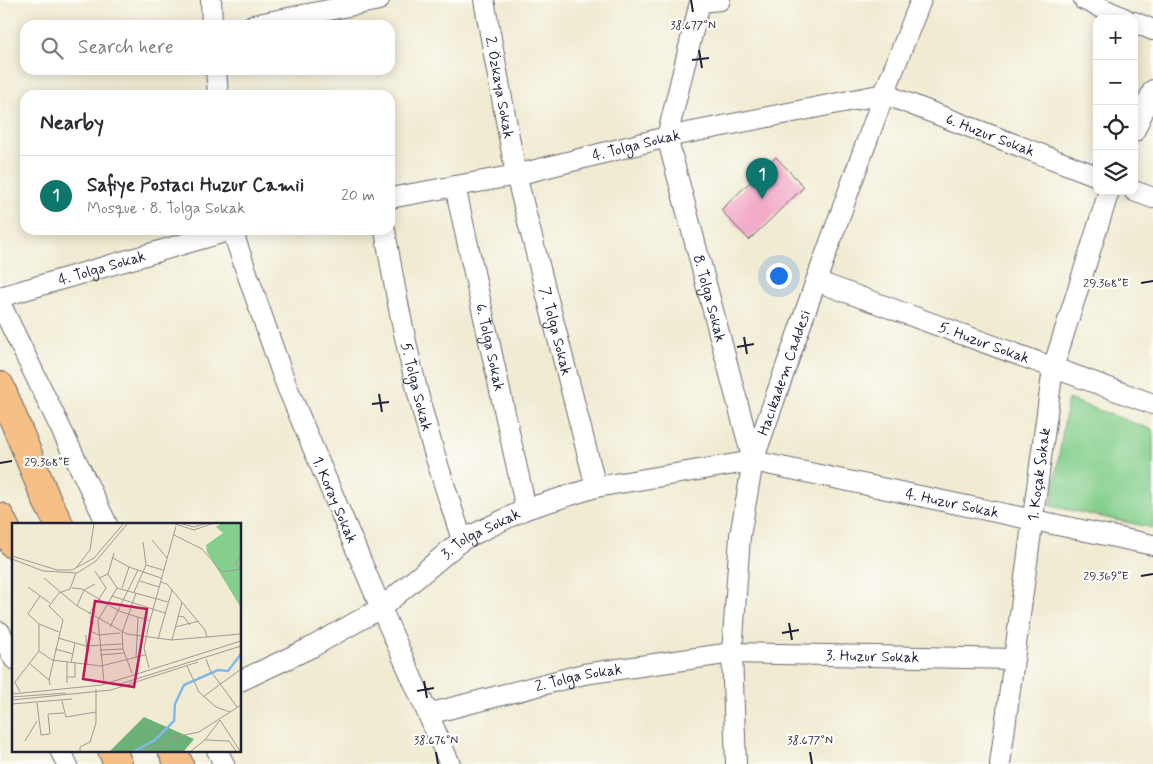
<!DOCTYPE html>
<meta charset="utf-8">
<style>
body{margin:0;font-family:Mynerve,sans-serif;background:#f2f2f3;color:#2b2b33}
.controls{position:absolute;right:15px;top:15px;display:grid;overflow:hidden;border-radius:10px;box-shadow:0 2px 12px #0003}
.controls button{width:45px;height:45px;display:grid;place-items:center;padding:0;border:0;border-bottom:1px solid #e1e1e2;background:#fff;color:#2b2b33;font:25px sans-serif}
.you{position:absolute;left:778px;top:275px;width:18px;height:18px;margin:-12px;border:4px solid #fff;border-radius:50%;background:#1a73e8;box-shadow:0 0 0 8px #1a73e833}
.badge{display:grid;place-items:center;width:32px;height:32px;border-radius:50%;background:#0f766e;color:#fff;font-size:16px;font-weight:700}
.pin{position:absolute;translate:-50% -41px;filter:drop-shadow(0 1px 2px #0008)}
.pin::after{content:'';position:absolute;top:26px;width:18px;height:15px;background:inherit;clip-path:polygon(0 0,100% 0,50% 100%)}
.list{margin:0;padding:0;list-style:none}
h2{display:flex;justify-content:space-between;align-items:center;height:65px;margin:0;padding:0 20px;font-size:21px}
h2 small{font-size:16px;font-weight:400;color:#7c7c81}
.list li{display:grid;grid-template-columns:32px 1fr auto;gap:15px;align-items:center;box-sizing:border-box;height:80px;padding:0 20px;border-top:1px solid #e1e1e2}
.list b{display:block;font-size:19px;white-space:nowrap}
.list p{margin:0;font-size:16px;white-space:nowrap;color:#7c7c81}
.list em{font-size:16px;font-style:normal;color:#7c7c81}
.icon{flex:none;width:28px;height:28px;fill:none;stroke:currentColor;stroke-width:2;stroke-linecap:round;stroke-linejoin:round}
.map{position:relative;flex:none;width:1153px;height:764px;overflow:hidden}
.search{position:absolute;background:#fff;box-shadow:0 2px 12px #0003;left:20px;top:20px;width:375px;height:55px;display:flex;align-items:center;gap:12px;box-sizing:border-box;padding:0 18px;border-radius:15px;color:#7c7c81;font-size:19px}
.panel{position:absolute;background:#fff;box-shadow:0 2px 12px #0003;left:20px;top:90px;width:375px;height:145px;border-radius:15px}
.map>svg:first-child{display:block}
.green{fill:#85cf8d;stroke:#547864}
.building{fill:#f2acc9}
.lines{fill:none;stroke-linecap:round;stroke-linejoin:round}
.minor-casing{stroke:#6a6870;stroke-width:22}
.trunk-casing{stroke:#6a6870;stroke-width:30}
.minor{stroke:#fff;stroke-width:20}
.trunk{stroke:#f5bf86;stroke-width:28}
.ticks{fill:none;stroke:#22223b;stroke-width:2}
.labels{text-anchor:middle;stroke-width:4.5;stroke-linejoin:round;paint-order:stroke}
.street-label{font-size:15px;fill:#22223b;stroke:#fdfcf7}
.inset-river{fill:none;stroke:#82b8f1;stroke-width:2.5}
.inset-road{fill:none;stroke:#9e9b96;stroke-width:1}
.view{fill:#c2185b;fill-opacity:0.15;stroke:#c2185b;stroke-width:2.5}
.inset-edge{fill:none;stroke:#22223b;stroke-width:2.5}
.ticks-label{font-size:12px;text-anchor:middle;fill:#22223b;stroke:#fdfcf7;stroke-width:4.5;stroke-linejoin:round;paint-order:stroke}
</style>
<div class="map">
<svg width="1153" height="764" viewBox="0 0 1153 764">
<rect width="100%" height="100%" fill="#fdfcf7"/>
<filter id="ink" filterUnits="userSpaceOnUse"><feTurbulence type="fractalNoise" baseFrequency=".02" numOctaves="2"/><feDisplacementMap in="SourceGraphic" scale="10" xChannelSelector="R" yChannelSelector="G"/><feConvolveMatrix kernelMatrix="1 2 1 2 8 2 1 2 1" color-interpolation-filters="sRGB"/></filter>
<filter id="wash" filterUnits="userSpaceOnUse"><feTurbulence type="fractalNoise" baseFrequency=".0096" numOctaves="4" result="noise"/><feDisplacementMap in="SourceGraphic" scale="20" xChannelSelector="R" yChannelSelector="G"/><feGaussianBlur stdDeviation="1.12" result="paint"/><feColorMatrix in="noise" values="0 0 0 0 0 0 0 0 0 0 0 0 0 0 0 0 0 1.4 0 .05"/><feComposite in="paint" operator="in"/></filter>
<g filter="url(#wash)">
<rect width="100%" height="100%" fill="#f0ebd2"/>
<path class="green" d="M1068 399 1153 430V528L1051 506Z"/>
<g id="blocks">
<path class="building" d="M776 157 804 187 749 240 721 210Z"/>
</g>
</g>
<g filter="url(#ink)">
<use href="#blocks" fill-opacity="0" stroke="#6a6870" stroke-width="1"/>
<g class="lines">
<g class="minor-casing">
<g id="minor">
<path d="M211 0 212 25"/>
<path id="s1" d="M484 0 516 175 596 487"/>
<path id="s2" d="M720 0 700 2 667 137 753 461"/>
<path d="M1084 0 1126 19"/>
<path d="M1134 22 1153 30"/>
<path d="M253 25 379 0"/>
<path d="M216 70 218 95"/>
<path d="M1134 132 1153 90"/>
<path id="s3" d="M455 186 526 509"/>
<path d="M1134 191 1153 198"/>
<path id="s4" d="M390 198 516 175 667 137 884 94 1097 176"/>
<path id="s5" d="M232 230 285 382 381 608 450 764"/>
<path id="s6" d="M385 230C396 299 410 367 429 435 439 470 451 505 462 540"/>
<path id="s7" d="M816 281 1153 404"/>
<path id="s8" d="M0 297 232 230"/>
<path d="M0 303 107 524"/>
<path d="M0 632 14 659"/>
<path id="s9" d="M240 681 312 647 381 608 462 540 526 509 596 487 753 461 1153 545"/>
<path id="s10" d="M428 714 584 674 732 653 1013 659"/>
<path d="M60 750 67 764"/>
<path d="M217 750 224 764"/>
<path id="s11" d="M736 764 732 653 740 536 753 461 816 281 884 94 921 0"/>
<path id="s12" d="M1000 764 1053 368 1109 191"/>
</g>
</g>
<g class="trunk-casing">
<path id="trunk" d="M0 386 47 501 59 524
M0 517 14 545
M112 750 118 764
M172 750 179 764"/>
</g>
<use href="#minor" class="minor"/>
<use href="#trunk" class="trunk"/>
</g>
</g>
<path class="ticks" d="M691 0 693 12M699 50 702 68M692 60 709 58M1141 283 1153 281M744 337 747 354M737 347 754 344M379 394 382 412M372 404 389 402M0 463 12 461M1141 576 1153 574M789 623 792 640M782 633 799 630M424 681 427 698M417 691 434 688M436 752 438 764M810 752 812 764"/>
<g class="labels">
<g class="street-label">
<text dy="5" stroke="none"><textPath href="#s1" startOffset="89">2. Özkaya Sokak</textPath></text>
<text dy="5" stroke="none"><textPath href="#s4" startOffset="619">6. Huzur Sokak</textPath></text>
<text dy="5" stroke="none"><textPath href="#s4" startOffset="252">4. Tolga Sokak</textPath></text>
<text dy="5" stroke="none"><textPath href="#s8" startOffset="106">4. Tolga Sokak</textPath></text>
<text dy="5" stroke="none"><textPath href="#s2" startOffset="326">8. Tolga Sokak</textPath></text>
<text dy="5" stroke="none"><textPath href="#s1" startOffset="339">7. Tolga Sokak</textPath></text>
<text dy="5" stroke="none"><textPath href="#s7" startOffset="179">5. Huzur Sokak</textPath></text>
<text dy="5" stroke="none"><textPath href="#s3" startOffset="165">6. Tolga Sokak</textPath></text>
<text dy="5" stroke="none"><textPath href="#s11" startOffset="398">Hacıkadem Caddesi</textPath></text>
<text dy="5" stroke="none"><textPath href="#s6" startOffset="160">5. Tolga Sokak</textPath></text>
<text dy="5" stroke="none"><textPath href="#s12" startOffset="292">1. Koçak Sokak</textPath></text>
<text dy="5" stroke="none"><textPath href="#s5" startOffset="289">1. Koray Sokak</textPath></text>
<text dy="5" stroke="none"><textPath href="#s9" startOffset="772">4. Huzur Sokak</textPath></text>
<text dy="5" stroke="none"><textPath href="#s9" startOffset="284">3. Tolga Sokak</textPath></text>
<text dy="5" stroke="none"><textPath href="#s10" startOffset="451">3. Huzur Sokak</textPath></text>
<text dy="5" stroke="none"><textPath href="#s10" startOffset="155">2. Tolga Sokak</textPath></text>
</g>
</g>
<g transform="translate(12 523)">
<rect width="229" height="229" fill="#f0ebd2"/>
<path d="M210 0H229V85L195 29 194 22 211 10 204 4Z" fill="#85cf8d"/>
<path d="M132 194 182 216 172 228H98Z" fill="#6cb278"/>
<path class="inset-river" d="M123 228 143 217 162 198 163 181 172 162 206 147 216 148 229 131"/>
<path class="inset-road" d="M160 0 182 7 202 0M167 0 182 4 195 0M162 12 190 26 210 49 229 46M140 17 155 35M131 19 134 42 151 47M0 33 45 47H60L82 35 112 0M229 33 223 41 229 45M101 35 117 44 149 55M0 36 31 48 65 50 84 38 116 0M64 45 78 27 82 0M96 51 105 65 156 79M32 55 65 83 115 111 160 117 229 111M87 55 96 51 102 30M128 58 147 64M149 59 155 61 193 107 195 114M16 64 38 80M60 65 70 66 107 88 138 98M110 65 117 44M122 69 134 42M28 73 16 91 27 101 47 109M100 73 153 90M65 83 72 67 83 61M77 91 94 65 83 48M79 93 78 108 87 112 108 110M166 93 172 94 178 102M98 104 126 47M163 104 187 98M74 112 75 142M46 115 74 123 110 121M146 116 160 67M160 117 170 79M43 126 61 131M88 127 111 126M27 128 40 137 89 143 133 132M88 132 112 130M124 135 126 94M194 136 198 147 225 184M17 140 37 157 38 162M59 140 63 120M175 143 187 169 204 184 218 189M137 145 132 125 137 101 164 3M120 150 111 126 110 110 124 70M55 154H63V140M37 157 51 97 37 83 47 70 58 66 64 50M92 159 86 97 105 65M55 160V139M105 162 229 123M8 169 3 159 27 128V101M0 171 90 162 229 118M0 174 54 170M191 174 229 146M0 177 99 167 186 139M50 178 54 194 84 189M25 180 29 212 38 211 36 191 52 190M0 181 60 176M193 217 208 197 228 228M13 218 25 198M68 228V224L78 219 84 200V166M127 228 151 222 163 214 187 209 229 182M179 228 193 217 217 218 224 228"/>
<path class="view" d="M83 78 135 86 122 164 71 156Z"/>
<rect width="229" height="229" class="inset-edge"/>
</g>
<g class="ticks-label">
<text x="693" y="29">38.677°N</text>
<text x="1106" y="287">29.368°E</text>
<text x="47" y="466">29.368°E</text>
<text x="1106" y="580">29.369°E</text>
<text x="436" y="744">38.676°N</text>
<text x="810" y="744">38.677°N</text>
</g>
</svg>
<div class="controls">
<button>+</button>
<button>−</button>
<button><svg class="icon" aria-label="locate" viewBox="0 0 24 24"><circle cx="12" cy="12" r="6"/><path d="M12 2v4M12 18v4M2 12h4M18 12h4"/></svg></button>
<button><svg class="icon" aria-label="layers" viewBox="0 0 24 24"><path d="M12 4l9 5-9 5-9-5zM3 14l9 5 9-5"/></svg></button>
</div>
<div class="you"></div>
<div class="pin badge" style="left:762px;top:199px">1</div>
<div class="search"><svg class="icon" aria-label="search" viewBox="0 0 24 24"><circle cx="10" cy="10" r="6"/><path d="M15 15l6 6"/></svg>Search here</div>
<section class="panel">
<h2>Nearby<small></small></h2>
<ul class="list">
<li><span class="badge">1</span><div><b>Safiye Postacı Huzur Camii</b><p>Mosque · 8. Tolga Sokak</p></div><em>20 m</em></li>
</ul>
</section>
</div>
